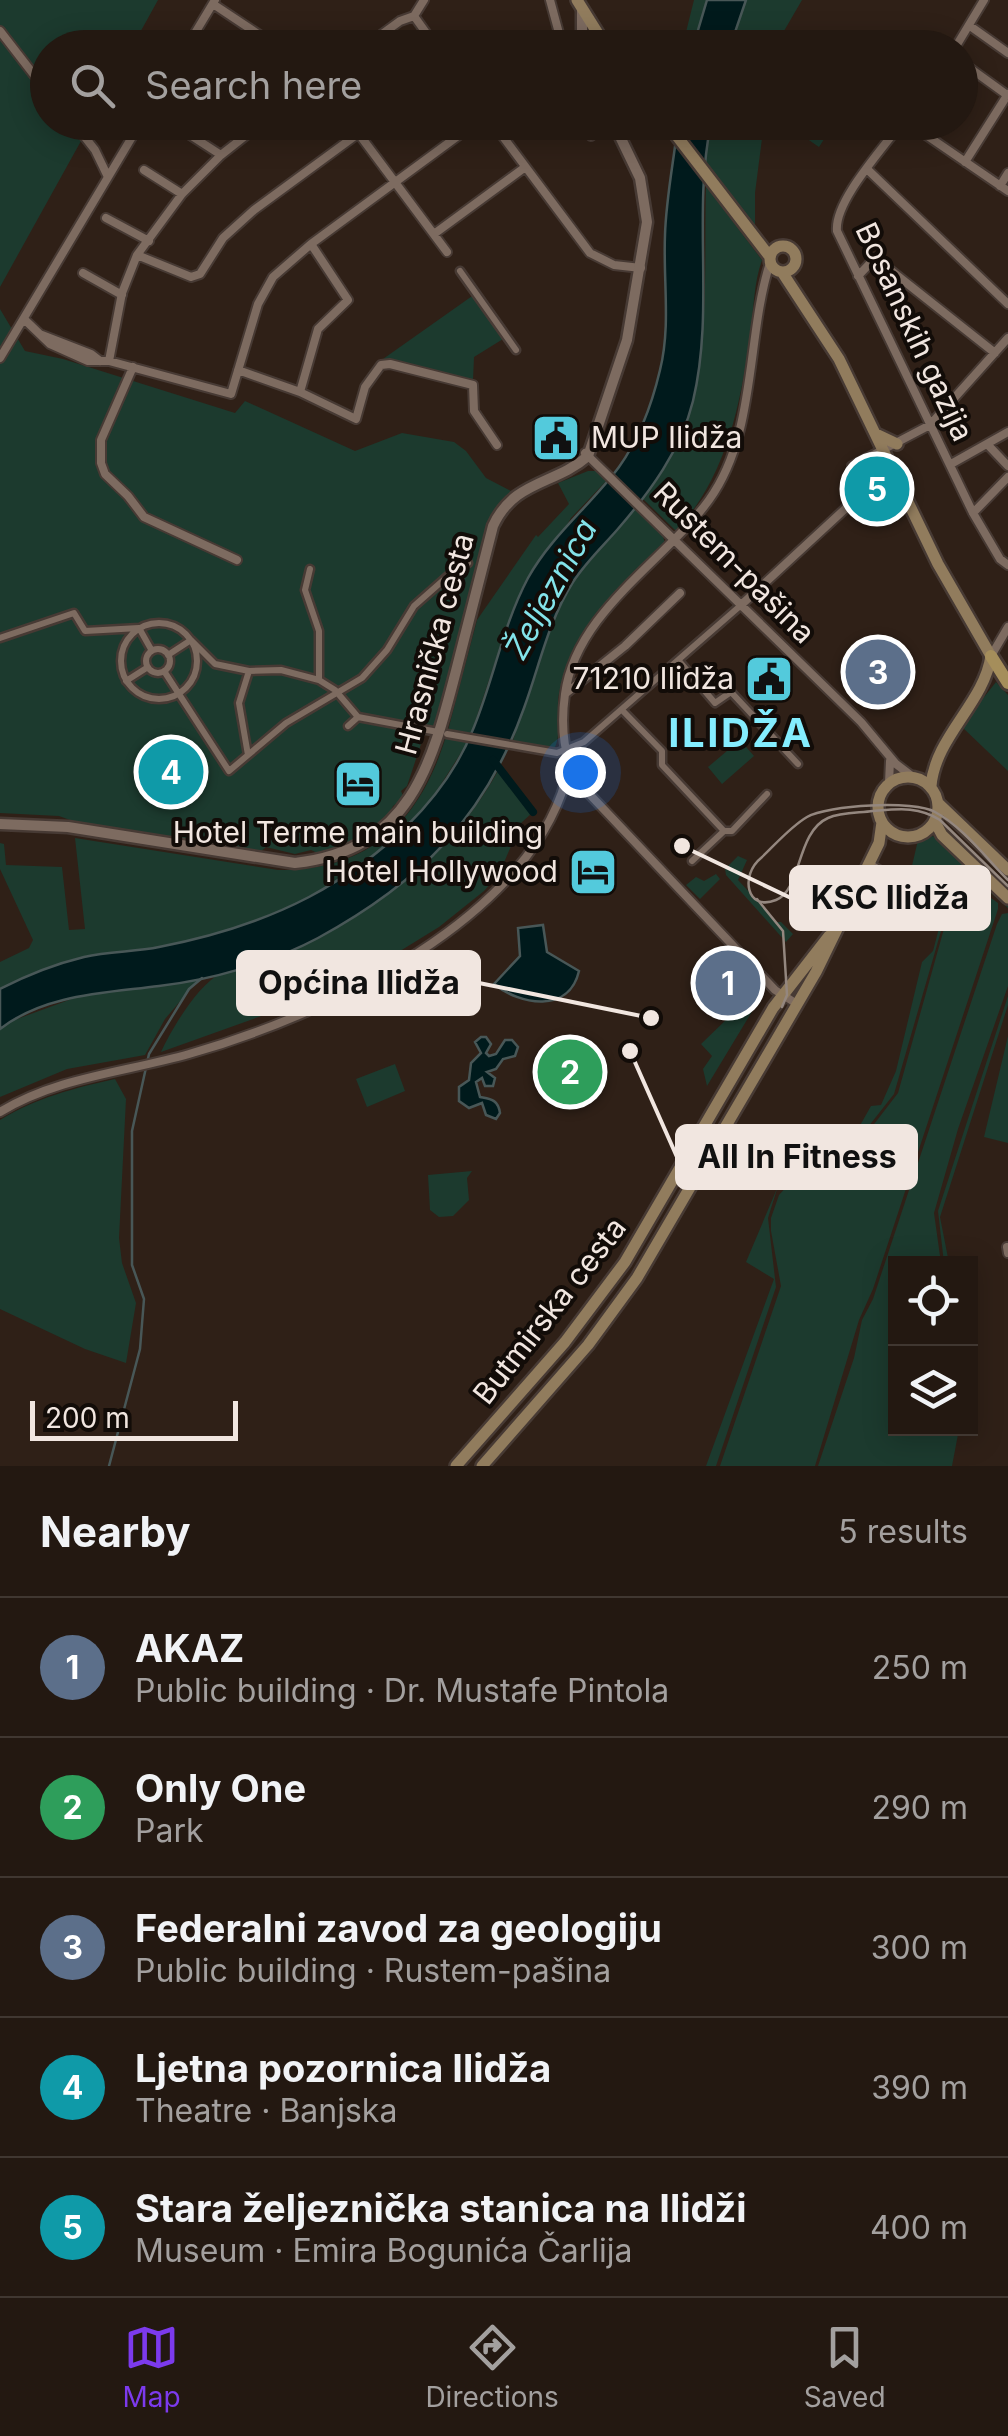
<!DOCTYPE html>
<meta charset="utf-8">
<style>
body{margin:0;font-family:Inter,sans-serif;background:#2f251f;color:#f1f3f6}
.controls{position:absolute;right:30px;bottom:30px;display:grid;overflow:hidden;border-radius:0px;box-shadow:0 5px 25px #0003}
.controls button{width:90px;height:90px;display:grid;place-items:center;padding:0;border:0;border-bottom:2px solid #403731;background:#231811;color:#f1f3f6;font:50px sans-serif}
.scale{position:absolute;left:30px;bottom:25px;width:208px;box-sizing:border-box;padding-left:10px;border:5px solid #f1e6e0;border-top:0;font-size:28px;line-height:35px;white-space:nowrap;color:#f1e6e0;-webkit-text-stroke:8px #120c08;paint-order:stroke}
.you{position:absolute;left:580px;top:772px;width:35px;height:35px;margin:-25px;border:8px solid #fff;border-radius:50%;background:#1a73e8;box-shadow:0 0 0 15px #1a73e833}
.badge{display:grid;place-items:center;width:65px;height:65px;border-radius:50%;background:#7c3aed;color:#fff;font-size:32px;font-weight:700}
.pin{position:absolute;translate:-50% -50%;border:5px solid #fff;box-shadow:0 2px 10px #0006}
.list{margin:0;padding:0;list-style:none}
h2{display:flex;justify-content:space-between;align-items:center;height:130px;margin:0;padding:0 40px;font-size:42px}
h2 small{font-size:32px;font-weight:400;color:#a3a09f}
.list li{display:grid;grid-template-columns:65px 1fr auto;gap:30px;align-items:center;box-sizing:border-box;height:140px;padding:0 40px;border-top:2px solid #403731}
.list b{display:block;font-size:38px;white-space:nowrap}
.list p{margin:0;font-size:32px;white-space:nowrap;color:#a3a09f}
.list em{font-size:32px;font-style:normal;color:#a3a09f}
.icon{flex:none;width:55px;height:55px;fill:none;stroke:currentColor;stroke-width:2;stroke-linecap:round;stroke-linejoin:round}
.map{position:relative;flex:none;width:1008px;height:1466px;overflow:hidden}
.search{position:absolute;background:#231811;box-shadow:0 5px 25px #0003;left:30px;right:30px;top:30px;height:110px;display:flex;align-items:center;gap:25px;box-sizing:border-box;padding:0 35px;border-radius:55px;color:#a3a09f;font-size:38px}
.sheet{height:830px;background:#231811}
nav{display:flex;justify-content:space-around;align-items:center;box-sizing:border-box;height:140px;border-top:2px solid #403731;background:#231811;font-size:28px;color:#a3a09f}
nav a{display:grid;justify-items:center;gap:5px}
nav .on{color:#7c3aed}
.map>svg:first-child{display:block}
.green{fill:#1c3a2e}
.water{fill:#001a1c;stroke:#485757;stroke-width:2.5}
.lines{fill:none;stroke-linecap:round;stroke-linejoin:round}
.stream{stroke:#485757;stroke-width:2.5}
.canal{stroke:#001a1c;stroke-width:8}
.pedestrian-casing{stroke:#473a34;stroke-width:11}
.minor-casing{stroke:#473a34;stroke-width:12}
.tertiary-casing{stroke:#473a34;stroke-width:15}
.secondary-casing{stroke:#473a34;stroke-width:16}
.primary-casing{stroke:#473a34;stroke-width:18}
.pedestrian{stroke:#7d6b60;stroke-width:6}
.minor{stroke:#7d6b60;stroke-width:8}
.tertiary{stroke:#7d6b60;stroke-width:10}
.secondary{stroke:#917c5d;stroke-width:11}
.primary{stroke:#a58e5b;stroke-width:12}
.tram{stroke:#94877f;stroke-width:2.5}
.labels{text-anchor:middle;stroke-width:8;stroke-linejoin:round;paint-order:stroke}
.street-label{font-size:30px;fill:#f1e6e0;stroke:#120c08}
.poi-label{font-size:30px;fill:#f1e6e0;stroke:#120c08;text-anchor:end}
.water-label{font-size:32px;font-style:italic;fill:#83e3ea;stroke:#120c08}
.district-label{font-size:40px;font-weight:bold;letter-spacing:2.5px;fill:#84edfe;stroke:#120c08}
.leader{fill:none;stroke:#f1e6e0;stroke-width:4}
.callout-dot{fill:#f1e6e0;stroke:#120c08;stroke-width:4}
.callout{fill:#f1e6e0;stroke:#f1e6e0;stroke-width:4}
.callout-label{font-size:32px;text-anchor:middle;font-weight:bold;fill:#111}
</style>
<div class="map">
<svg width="1008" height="1466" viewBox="0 0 1008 1466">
<rect width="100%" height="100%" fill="#2f2017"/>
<path class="green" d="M0 0H158L132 47 48 48V122L91 123 0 287Z
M694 0H707L693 47 682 48Z
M746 0H802L784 31 780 47 730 48Z
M712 123H764L755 193V226L704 164Z
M812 123H820L830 130 819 147 803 136Z
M706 186 762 260C754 283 754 305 751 329 741 402 728 475 676 531L643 499C717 411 703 292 706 186Z
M475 294 503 339 474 357 473 380 383 359Z
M0 309 25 351 63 359 235 413 245 401 355 451 402 433 454 442 466 451 486 478 511 491 498 506 486 531 435 736 424 735 407 786 401 791 404 798 393 806 389 816 361 839 322 855 311 850 295 854 266 847 259 853 92 828 59 816 0 813Z
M588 471H599L607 480 571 518 506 629 470 737 447 734 477 620 536 535 538 537 569 504 558 483Z
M636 508 662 533 665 543C617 591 580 622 560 689 554 709 564 733 553 751L512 743C529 696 537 644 562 601 581 566 609 538 636 508Z
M996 682 1008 695V771L961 726Z
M446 736 468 741C454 764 439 789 422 811 359 887 256 927 162 947 137 952 110 951 86 956 56 963 27 975 0 989V962L29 948 33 940 0 869V843L4 844 6 865 62 867 69 930 85 929 75 838 278 870C370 871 421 820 446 736Z
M740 740 754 756 722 784 708 767Z
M499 769 532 813 521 823 499 874 484 891 439 927 366 972 317 996 161 1052C172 1028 198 985 221 973 251 959 285 954 315 939 392 900 457 846 499 769Z
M932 836C955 842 990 886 1008 904V908L977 881 964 879 954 886 894 1094 846 1155 784 1182 777 1189 768 1218 776 1287 716 1466H706L774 1279 746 1262 795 1146 829 1161 835 1148 845 1152 871 1106 881 1105 896 1071 922 962 933 951 953 875 943 880 911 870 918 840Z
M738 856 747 860 738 880 777 922H781L793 934 786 942 726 875 725 869Z
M716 874 720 879 700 899 686 885 696 877 704 881Z
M970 883 998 903V909L873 1289 859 1320 815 1466H720L781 1286 771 1231V1218L779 1195 790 1183 848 1158 898 1093 954 893 963 884Z
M1008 913V986L958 1129 934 1213 941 1263 896 1264V1428L959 1429 952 1466H818L854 1358 862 1320 873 1299 997 924 1002 914Z
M199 979 165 1019 145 1055 67 1069 0 1097V1029L9 1022 77 997Z
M758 989 762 995 707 1086 703 1069 712 1056 701 1044Z
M1008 996V1005L940 1217 949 1263H944L938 1211Z
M1008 1036V1143L984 1137Z
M395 1064 405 1091 367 1107 356 1079Z
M115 1079 126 1099 119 1238 122 1263 136 1303 126 1363 85 1349 0 1309V1120C36 1098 74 1088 115 1079Z
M472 1171 467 1178 469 1200 453 1216 439 1217 430 1210 428 1175Z"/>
<path class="water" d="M707 0H746L730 47H693Z
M678 123H711C692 214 715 309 693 401 681 450 650 492 617 530 602 547 586 562 573 582 548 622 540 664 524 708 485 818 419 883 318 938 271 963 211 980 159 986 106 993 45 994 0 1029V989C27 975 55 964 84 957 109 951 135 952 159 947 211 937 263 921 309 897 378 860 445 802 474 727 494 678 503 625 528 578 552 535 590 506 619 467 639 439 652 404 660 370 671 326 663 280 665 235 666 198 674 160 678 123Z
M543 925 547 952 579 971C569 1014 520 1005 494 984L520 956 518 928Z
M486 1037 491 1044 486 1053 489 1056 496 1054 505 1040H512L518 1047 515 1056 503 1059 496 1069 487 1072 495 1078 493 1086H485L482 1078 476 1082 480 1097C490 1099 498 1099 500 1113L496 1119 486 1115 482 1103 469 1108 459 1101V1087L469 1080 471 1063 481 1053 475 1042 481 1037Z"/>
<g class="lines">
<path class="stream" d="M109 1466 140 1349 144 1299 132 1265V1131L149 1054 189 989 202 978"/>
<path class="canal" d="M493 760 533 812"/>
<g class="pedestrian-casing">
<path id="pedestrian" d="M460 271 516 350
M310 569 305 590 319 631V680
M121 661a38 38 0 1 1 76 0a38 38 0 1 1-76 0Z
M0 638 74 613 85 631 139 628 152 651
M146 661a12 12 0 1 1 24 0a12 12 0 1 1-24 0Z
M168 655 191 640 215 664 249 671
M679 661 715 703 731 692 798 764
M164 671 229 771 248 755 239 703 249 671 281 670 319 680 335 690 358 717 438 732
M126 681 148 667
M622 710 662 751V765L724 831
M348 726 358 717
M447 734 557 753 584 742 740 606
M248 755 286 723 362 678 387 650 414 606 456 569 468 563
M692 861 724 831H732L767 794"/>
</g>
<g class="minor-casing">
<path id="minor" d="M550 0 563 48
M213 4 279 48
M414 16 437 48
M970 26 1008 53
M0 31 48 93
M186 48 215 0
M363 48 400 21 414 16 424 0
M955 48 984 0
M960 61 1007 95
M73 122 95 150 108 177
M350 122 447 252
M492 122 590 253 614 265 641 268
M902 122C883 149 834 201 837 231L973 513 1000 559 1008 565
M907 122 1008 191
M173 124 221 155
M591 136 609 122
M965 162 1008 94
M144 170 182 194
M868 170 1008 304
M1000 186 1008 173
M106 218 149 241
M434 234 524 168
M137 255 191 277 200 274 223 238 254 210 374 122
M83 273 122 295
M858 276 875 258 995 353
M24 319 50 344 88 361H109L231 394 258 304 273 277 311 244 477 122
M42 335 91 354 100 361
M0 358 141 122
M109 361 122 293 137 255 182 194 221 155 263 122
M133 367 101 440V463L105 474 128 496 144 517 237 560
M238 370 300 392 356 419 365 387 381 365 390 364 473 385 474 411 497 445
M300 392 318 329 348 300 311 244
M988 445 1008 466
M585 453 861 722 896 764 913 777
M951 464 1008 432
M973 513 1008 477
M680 593 625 646 565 694C561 723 563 755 577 781L775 990 797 1004
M740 606 858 497 852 466 930 425 1008 338
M991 656 1008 627
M565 694C576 612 664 562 709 500 757 434 746 337 770 263
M889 783 890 761
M868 863 890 877 923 921
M0 1112C57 1077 126 1072 189 1054 323 1016 538 918 569 767
M1007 1247 1008 1253"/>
</g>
<g class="tertiary-casing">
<path id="tertiary" d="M582 10V48
M0 824 68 827 295 863C411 850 432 764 457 667 469 620 481 573 493 526 514 480 555 485 588 456L627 340 647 222 640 178 613 122"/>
</g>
<g class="secondary-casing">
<path id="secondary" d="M577 0 607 48
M666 122 770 257
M770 259a13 13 0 1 1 26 0a13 13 0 1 1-26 0Z
M782 272 839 359 938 564 991 656
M878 435 897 444
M878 807a30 30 0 1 1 60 0a30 30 0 1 1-60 0Z
M931 786C935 737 984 703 991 656
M939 804 1008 870
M935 822 942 835 1008 898
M456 1466 565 1342 625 1262 773 1008 829 936
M482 1466 588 1345 637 1278 816 972 879 843 882 822"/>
</g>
<g class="primary-casing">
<path id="primary" d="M991 656 1008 683"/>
</g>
<use href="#pedestrian" class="pedestrian"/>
<use href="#minor" class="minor"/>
<use href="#tertiary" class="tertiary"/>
<use href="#secondary" class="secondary"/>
<use href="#primary" class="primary"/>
<path class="tram" d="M1008 880C986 858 963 827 935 812 915 800 827 805 807 817 790 827 775 845 761 858 740 875 746 912 776 900 802 890 796 832 828 818 841 812 859 813 873 811 898 809 918 806 940 820L1008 886
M757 899 783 931 787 995 782 1007"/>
</g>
<defs>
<g id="civic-square" transform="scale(2.5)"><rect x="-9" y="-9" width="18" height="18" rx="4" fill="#53cadc" stroke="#120c08"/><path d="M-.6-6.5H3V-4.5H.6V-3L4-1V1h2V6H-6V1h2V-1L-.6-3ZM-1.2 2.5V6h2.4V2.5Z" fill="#111"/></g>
<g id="hotel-square" transform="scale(2.5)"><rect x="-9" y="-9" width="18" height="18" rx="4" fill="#53cadc" stroke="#120c08"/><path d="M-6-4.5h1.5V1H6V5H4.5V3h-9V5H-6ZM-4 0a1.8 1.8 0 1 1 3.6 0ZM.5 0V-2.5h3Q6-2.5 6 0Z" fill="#111"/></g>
</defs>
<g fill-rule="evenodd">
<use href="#civic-square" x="556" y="438"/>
<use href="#civic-square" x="769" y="679"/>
<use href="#hotel-square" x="358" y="784"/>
<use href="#hotel-square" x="593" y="872"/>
</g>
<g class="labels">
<g class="street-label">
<text transform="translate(914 332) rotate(65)" y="10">Bosanskih gazija</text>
<text transform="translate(734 563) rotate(45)" y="10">Rustem-pašina</text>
<text transform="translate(435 644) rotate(-75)" y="10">Hrasnička cesta</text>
<text transform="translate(550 1311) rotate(-52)" y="10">Butmirska cesta</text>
</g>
<g class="poi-label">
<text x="591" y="448" text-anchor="start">MUP Ilidža</text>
<text x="734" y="689">71210 Ilidža</text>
<text x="358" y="843" text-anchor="middle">Hotel Terme main building</text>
<text x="558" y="882">Hotel Hollywood</text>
</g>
<g class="water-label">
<text transform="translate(551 589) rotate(-61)" y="11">Željeznica</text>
</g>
<g class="district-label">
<text x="741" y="747">ILIDŽA</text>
</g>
</g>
<path class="leader" d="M682 846L791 898M651 1018L479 983M630 1051L677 1157"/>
<g class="callout-dot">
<circle cx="682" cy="846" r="10"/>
<circle cx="651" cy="1018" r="10"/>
<circle cx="630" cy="1051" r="10"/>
</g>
<g class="callout">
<rect x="791" y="867" width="198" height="62" rx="10"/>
<rect x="238" y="952" width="241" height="62" rx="10"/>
<rect x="677" y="1126" width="239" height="62" rx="10"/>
</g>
<g class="callout-label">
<text x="890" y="909">KSC Ilidža</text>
<text x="359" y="994">Općina Ilidža</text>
<text x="797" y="1168">All In Fitness</text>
</g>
</svg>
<div class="controls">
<button><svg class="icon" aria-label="locate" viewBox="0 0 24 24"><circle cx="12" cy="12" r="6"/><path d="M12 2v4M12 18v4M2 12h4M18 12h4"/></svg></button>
<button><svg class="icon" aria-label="layers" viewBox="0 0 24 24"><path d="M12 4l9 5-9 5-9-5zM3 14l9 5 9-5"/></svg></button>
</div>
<div class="scale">200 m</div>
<div class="you"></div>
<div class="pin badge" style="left:728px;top:983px;background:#5c6f8a">1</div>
<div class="pin badge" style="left:570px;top:1072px;background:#2e9e5b">2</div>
<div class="pin badge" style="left:878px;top:672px;background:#5c6f8a">3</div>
<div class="pin badge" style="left:171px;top:772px;background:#0f9aa8">4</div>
<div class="pin badge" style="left:877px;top:489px;background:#0f9aa8">5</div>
<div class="search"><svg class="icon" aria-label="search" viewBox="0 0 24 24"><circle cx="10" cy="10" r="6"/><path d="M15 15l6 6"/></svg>Search here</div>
</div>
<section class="sheet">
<h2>Nearby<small>5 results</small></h2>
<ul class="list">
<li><span class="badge" style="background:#5c6f8a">1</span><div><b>AKAZ</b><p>Public building · Dr. Mustafe Pintola</p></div><em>250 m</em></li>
<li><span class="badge" style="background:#2e9e5b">2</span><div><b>Only One</b><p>Park</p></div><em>290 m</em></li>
<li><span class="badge" style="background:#5c6f8a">3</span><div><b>Federalni zavod za geologiju</b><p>Public building · Rustem-pašina</p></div><em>300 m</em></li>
<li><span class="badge" style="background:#0f9aa8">4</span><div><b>Ljetna pozornica Ilidža</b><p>Theatre · Banjska</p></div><em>390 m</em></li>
<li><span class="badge" style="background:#0f9aa8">5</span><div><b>Stara željeznička stanica na Ilidži</b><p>Museum · Emira Bogunića Čarlija</p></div><em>400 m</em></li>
</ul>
</section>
<nav>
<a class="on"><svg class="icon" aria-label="map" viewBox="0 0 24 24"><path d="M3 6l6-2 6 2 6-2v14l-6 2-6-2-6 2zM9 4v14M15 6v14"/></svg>Map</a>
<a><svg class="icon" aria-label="directions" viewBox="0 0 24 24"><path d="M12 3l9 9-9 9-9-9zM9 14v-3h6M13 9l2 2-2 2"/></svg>Directions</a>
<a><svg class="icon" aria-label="saved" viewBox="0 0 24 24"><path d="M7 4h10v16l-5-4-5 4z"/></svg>Saved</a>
</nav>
